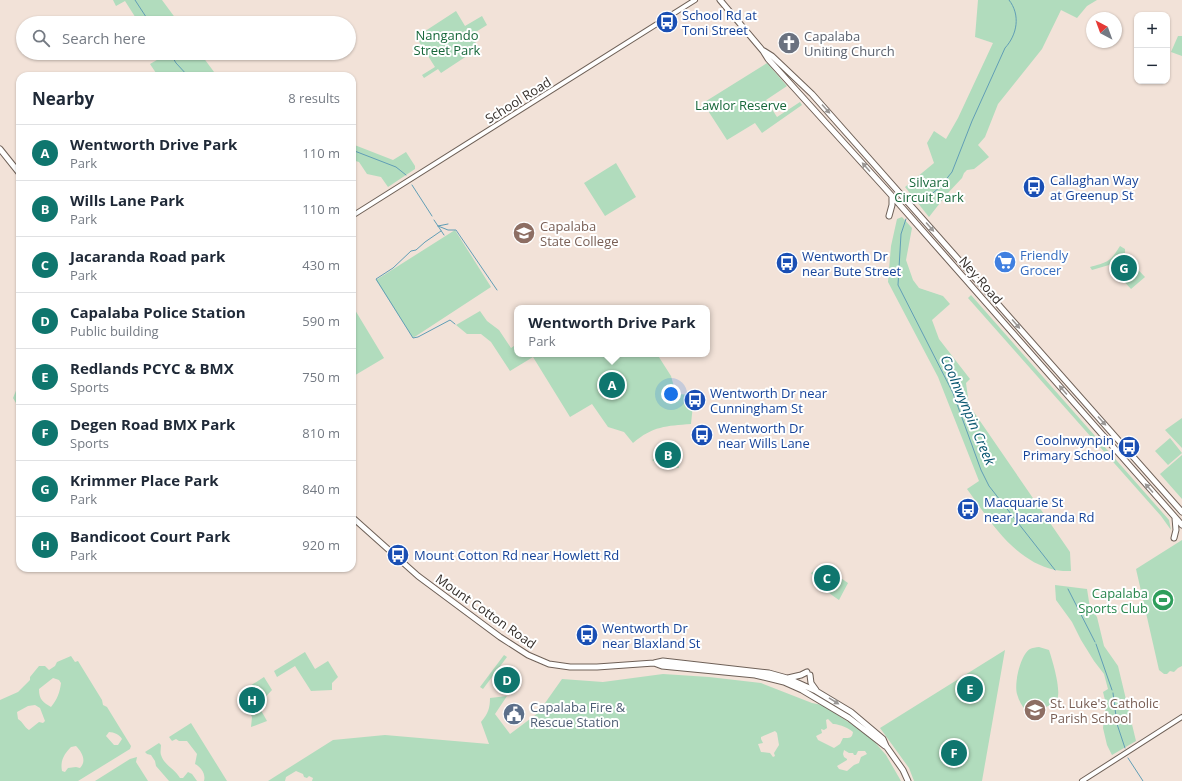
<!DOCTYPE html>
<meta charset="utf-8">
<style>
body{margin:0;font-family:"Open Sans",sans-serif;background:#f2f2f3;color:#1f2937}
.controls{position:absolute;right:12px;top:12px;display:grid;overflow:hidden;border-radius:8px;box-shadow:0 1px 3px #0004}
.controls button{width:36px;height:36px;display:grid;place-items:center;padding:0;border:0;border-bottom:1px solid #e0e1e3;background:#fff;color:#1f2937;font:20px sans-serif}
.compass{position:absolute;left:1086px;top:12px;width:36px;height:36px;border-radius:50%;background:#fff;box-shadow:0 1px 3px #0004;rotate:319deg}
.you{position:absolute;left:671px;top:394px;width:14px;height:14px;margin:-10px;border:3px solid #fff;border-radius:50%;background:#1a73e8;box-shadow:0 0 0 6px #1a73e833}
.badge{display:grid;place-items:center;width:26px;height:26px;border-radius:50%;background:#0f766e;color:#fff;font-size:13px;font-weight:700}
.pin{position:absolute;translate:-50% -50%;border:2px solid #fff;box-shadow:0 1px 4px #0006}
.popup{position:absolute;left:514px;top:305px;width:196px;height:52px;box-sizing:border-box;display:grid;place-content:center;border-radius:8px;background:#fff;filter:drop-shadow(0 1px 3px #0005);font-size:13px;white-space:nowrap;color:#747a83}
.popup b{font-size:15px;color:#1f2937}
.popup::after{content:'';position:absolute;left:50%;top:100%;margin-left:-8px;border:8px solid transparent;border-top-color:#fff}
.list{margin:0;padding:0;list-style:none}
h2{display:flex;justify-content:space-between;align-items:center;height:52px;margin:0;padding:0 16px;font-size:17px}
h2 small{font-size:13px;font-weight:400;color:#747a83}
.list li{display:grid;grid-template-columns:26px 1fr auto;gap:12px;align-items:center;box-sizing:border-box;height:56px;padding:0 16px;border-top:1px solid #e0e1e3}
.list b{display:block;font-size:15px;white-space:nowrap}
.list p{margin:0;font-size:13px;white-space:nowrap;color:#747a83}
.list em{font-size:13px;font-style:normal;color:#747a83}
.icon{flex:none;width:22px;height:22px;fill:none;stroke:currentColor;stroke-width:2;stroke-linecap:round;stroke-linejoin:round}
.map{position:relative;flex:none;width:1182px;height:781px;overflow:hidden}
.search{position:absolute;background:#fff;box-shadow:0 1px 3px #0004;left:16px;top:16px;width:340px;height:44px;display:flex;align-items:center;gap:10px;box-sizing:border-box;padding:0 14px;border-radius:22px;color:#747a83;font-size:15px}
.panel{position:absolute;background:#fff;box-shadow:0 1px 3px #0004;left:16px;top:72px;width:340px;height:500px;border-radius:12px}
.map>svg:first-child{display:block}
.green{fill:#b1dcbd;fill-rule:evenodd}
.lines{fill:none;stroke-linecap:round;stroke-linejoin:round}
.stream{stroke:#619eb6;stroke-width:1}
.minor-casing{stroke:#6e6057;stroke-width:6}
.major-casing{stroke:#6e6057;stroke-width:7}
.minor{stroke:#fff;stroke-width:4}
.major{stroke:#fff;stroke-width:5}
.oneway{fill:#999694}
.labels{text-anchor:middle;stroke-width:4;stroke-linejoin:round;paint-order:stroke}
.transit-label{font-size:13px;fill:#164399;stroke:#fff;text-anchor:start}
.park-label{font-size:13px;fill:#18683b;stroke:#fff}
.worship-label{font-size:13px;fill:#5b616d;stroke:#fff;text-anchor:start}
.street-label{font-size:13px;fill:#332d29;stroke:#fff}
.education-label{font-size:13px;fill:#785e54;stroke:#fff;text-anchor:start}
.shop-label{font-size:13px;fill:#366cbe;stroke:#fff;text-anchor:start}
.leisure-label{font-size:13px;fill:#27864d;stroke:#fff;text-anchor:end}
.service-label{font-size:13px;fill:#4e5e75;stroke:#fff;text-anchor:start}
.water-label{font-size:14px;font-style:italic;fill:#0a5770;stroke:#fff}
</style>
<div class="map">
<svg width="1182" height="781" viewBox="0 0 1182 781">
<rect width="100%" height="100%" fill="#f2e2d8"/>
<path class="green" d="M113 0H162L179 23H139L125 1 116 6Z
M978 0H1097L1087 6 1077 18 1061 10 1042 49 998 104 985 137 978 145 989 157 974 169 967 170 964 173 962 178 947 194 929 217 905 187 934 163 927 143 934 131 946 139 958 118 993 43 975 37Z
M456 11 465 26 482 16 487 25 471 35 479 48 441 73 438 69 424 78 422 75 435 67 416 37Z
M1178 36H1182V56L1171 52Z
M159 53H200L217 76 224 72 227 76H158L150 64 162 57Z
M767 63 787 86 766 100 777 117 800 102 802 105 762 133 755 123 727 140 703 103Z
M352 144 393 160 406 152 415 166V169L388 187 381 177 367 174 359 162 352 160Z
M616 163 636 197 605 216 584 183Z
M902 217 912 228 906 260 913 280 919 288 943 296 950 304 932 320 939 339 970 379 966 383 969 405 1070 552 1071 571C1066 571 1060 571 1055 570 1014 561 990 521 967 489L979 481 938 377 888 282 891 246 897 219Z
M455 230 491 287 413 338 376 280Z
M1120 246 1125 249V256L1145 277 1131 289 1109 265 1092 270 1090 267C1108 262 1110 262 1120 246Z
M971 295 1169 520 1171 530 1161 516 968 298Z
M352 305 384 358 352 377Z
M480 311 487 321 499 330 511 348 517 344V354H657L671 376 676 394 694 395 691 424C666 426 653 426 633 443L624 432 608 427 592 404 570 417 533 357 510 371 491 342 481 334H467L456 325Z
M20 381V400L16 403 13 398Z
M1182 418V448L1165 430Z
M1170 438 1182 453 1168 465 1155 451Z
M675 449 679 468C669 468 660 466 652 460L667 450Z
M1182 455V499L1160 474Z
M1182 540V666L1178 668 1174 672 1170 671 1167 674H1164L1159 670 1136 569Z
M824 564 829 570 848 583 839 600C827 592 818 585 811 573Z
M1055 585 1087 589 1090 608 1097 617 1104 646 1118 666 1136 741 1112 755 1107 745 1103 728 1106 704 1103 692 1108 689 1104 674 1094 661 1081 640 1072 622 1056 600Z
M1039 647 1049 650C1052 659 1063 694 1056 701 1050 708 1035 709 1026 711 1022 706 1019 701 1017 694 1014 684 1020 655 1030 649 1032 648 1036 647 1039 647Z
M1005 650 982 781H914L909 768 880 728Z
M305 652 315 669 328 661 338 677 332 683V690L311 691 295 666 277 677 274 671Z
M504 655 507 657 483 689 480 687Z
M71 656 75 662 78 661 102 700 103 705 107 707 131 746 130 749 78 781H0V700L18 692 30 680V677L39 666H45L49 670 55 666 57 662ZM53 678 59 680 61 683C60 692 57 700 51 707 43 702 39 700 39 689ZM35 705 40 708 45 721 43 723 39 722 29 730C24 727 23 722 18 719L17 712 28 706ZM109 732C114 732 120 735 122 739L118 745H114L106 736ZM76 746C82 752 87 761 80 768L76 767 68 768 65 772 62 771C60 761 64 754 71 747Z
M663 674 709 677 761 683 812 703 822 705 850 723 872 739 886 755 901 781H312L313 778 309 776 307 778 304 777 303 774 296 771 286 777 285 781H268L333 740 385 735 489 744 481 722C488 714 490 708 490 698L507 696 495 714 510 734 538 713 562 679 603 682ZM828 719 833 724C837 723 851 729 853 732 852 739 849 738 843 738L840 744 834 748 818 740 816 736 822 733 821 729 824 730 827 728 826 720ZM775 731 777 733 779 745 774 753 775 756 773 757 770 753 761 752 758 744 763 743 761 739V737ZM844 750 849 753H853L854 755H856L858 751H865L867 754 861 757 859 763 854 765 847 771 839 769 837 766 847 760V759L844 757 843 754Z
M264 677 272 690 258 705 267 721 251 727 252 717 239 695V693Z
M191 723 227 781H204C206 774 201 767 195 764L197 754 187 741H179L176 739 172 741 169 737Z
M159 743 161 745C161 748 160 752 161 755 164 765 175 769 180 778H183L188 772 192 774 197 781H169L156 766 155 761 151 755 147 754 145 752Z
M137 757 136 762 148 781H95L130 759Z"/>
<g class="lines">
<path class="stream" d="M135 0 150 23
M170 53 176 63 188 76
M352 150 396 167 406 175
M412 185 432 216
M921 203 940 187 952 172 972 121 1005 48C1017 35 1021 15 1009 0
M906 219 901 234 898 285 953 393 981 470 989 486 1055 570
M434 220 444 235
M438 226 448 230H456L497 290
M438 226 448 224
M441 231 425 242 416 250 411 251 393 268 376 279 413 338 418 337 450 320 455 324
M1068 589 1095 642
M1096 644 1112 690
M1113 693 1117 724 1125 748
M1128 758 1143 781"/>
<g class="minor-casing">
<path id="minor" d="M352 216 695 0
M1082 781 1182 717"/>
</g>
<g class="major-casing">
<path id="major" d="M720 0 763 51 768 59 892 196 1182 525
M764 51 772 56 812 94 1182 512
M0 149 20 174
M889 216 892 205V196
M352 517 418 576 500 637 528 655 549 664 570 667H597L654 663 663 661 769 673 787 678 816 691 851 712 883 739 886 746 903 770 908 781
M1174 538 1176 530 1175 518
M654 663 662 666 755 675 784 682 802 690 849 718 885 746
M810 675 811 683 816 690
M788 678 801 675 807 672"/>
</g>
<use href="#minor" class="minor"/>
<use href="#major" class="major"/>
</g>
<defs><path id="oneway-solid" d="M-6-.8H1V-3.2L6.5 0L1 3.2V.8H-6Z"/></defs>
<g class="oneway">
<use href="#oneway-solid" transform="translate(826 109) rotate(48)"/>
<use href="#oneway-solid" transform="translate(866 167) rotate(-132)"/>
<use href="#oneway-solid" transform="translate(930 227) rotate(49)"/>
<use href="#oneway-solid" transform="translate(1016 324) rotate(49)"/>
<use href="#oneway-solid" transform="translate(1063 390) rotate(-131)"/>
<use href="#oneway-solid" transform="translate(1102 421) rotate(48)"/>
<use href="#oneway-solid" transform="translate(1149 488) rotate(-132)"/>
<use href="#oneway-solid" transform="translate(834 701) rotate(32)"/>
</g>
<defs>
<g id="bus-disc" transform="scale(1.15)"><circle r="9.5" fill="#1a4fb4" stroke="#fff"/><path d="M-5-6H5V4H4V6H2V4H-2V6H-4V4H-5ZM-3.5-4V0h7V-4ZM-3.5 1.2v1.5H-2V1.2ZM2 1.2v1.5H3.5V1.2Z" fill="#fff"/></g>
<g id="church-disc" transform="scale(1.15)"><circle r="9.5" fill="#6b7280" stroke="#fff"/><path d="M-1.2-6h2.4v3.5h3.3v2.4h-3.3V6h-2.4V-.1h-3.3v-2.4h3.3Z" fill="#fff"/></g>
<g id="school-disc" transform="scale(1.15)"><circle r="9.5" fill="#8d6e63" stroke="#fff"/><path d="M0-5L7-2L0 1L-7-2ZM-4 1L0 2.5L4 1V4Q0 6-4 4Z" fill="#fff"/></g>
<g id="supermarket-disc" transform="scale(1.15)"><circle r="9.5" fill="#3f7fe0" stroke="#fff"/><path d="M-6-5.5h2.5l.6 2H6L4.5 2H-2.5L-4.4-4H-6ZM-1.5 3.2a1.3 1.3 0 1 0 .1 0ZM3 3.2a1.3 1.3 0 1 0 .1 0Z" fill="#fff"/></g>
<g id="stadium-disc" transform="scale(1.15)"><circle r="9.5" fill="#2e9e5b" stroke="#fff"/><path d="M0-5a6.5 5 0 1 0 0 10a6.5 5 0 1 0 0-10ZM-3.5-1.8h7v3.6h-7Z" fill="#fff"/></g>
<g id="civic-disc" transform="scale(1.15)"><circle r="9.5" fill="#5c6f8a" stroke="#fff"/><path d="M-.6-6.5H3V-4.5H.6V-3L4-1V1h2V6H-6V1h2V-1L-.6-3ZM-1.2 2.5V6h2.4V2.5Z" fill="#fff"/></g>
</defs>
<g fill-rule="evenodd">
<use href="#bus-disc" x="667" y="22"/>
<use href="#church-disc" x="789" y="43"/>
<use href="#bus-disc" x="1034" y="187"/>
<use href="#school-disc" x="524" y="233"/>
<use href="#supermarket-disc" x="1005" y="262"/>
<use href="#bus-disc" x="787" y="263"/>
<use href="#bus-disc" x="695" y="400"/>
<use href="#bus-disc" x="702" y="435"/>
<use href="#bus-disc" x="1129" y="447"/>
<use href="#bus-disc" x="968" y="509"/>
<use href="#bus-disc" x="398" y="555"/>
<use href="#stadium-disc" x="1163" y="600"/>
<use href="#bus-disc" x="587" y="635"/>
<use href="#school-disc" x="1035" y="710"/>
<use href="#civic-disc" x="514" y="714"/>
</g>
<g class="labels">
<g class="transit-label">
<text x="682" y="20">School Rd at<tspan x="682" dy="15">Toni Street</tspan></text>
<text x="1050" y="185">Callaghan Way<tspan x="1050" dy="15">at Greenup St</tspan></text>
<text x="802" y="261">Wentworth Dr<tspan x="802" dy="15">near Bute Street</tspan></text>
<text x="710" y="398">Wentworth Dr near<tspan x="710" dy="15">Cunningham St</tspan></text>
<text x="718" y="433">Wentworth Dr<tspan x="718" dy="15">near Wills Lane</tspan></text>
<text x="1114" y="445" text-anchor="end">Coolnwynpin<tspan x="1114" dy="15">Primary School</tspan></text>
<text x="984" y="507">Macquarie St<tspan x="984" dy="15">near Jacaranda Rd</tspan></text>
<text x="414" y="560">Mount Cotton Rd near Howlett Rd</text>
<text x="602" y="633">Wentworth Dr<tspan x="602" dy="15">near Blaxland St</tspan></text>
</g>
<g class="park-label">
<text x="447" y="40">Nangando<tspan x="447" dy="15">Street Park</tspan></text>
<text x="741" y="110">Lawlor Reserve</text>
<text x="929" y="187">Silvara<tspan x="929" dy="15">Circuit Park</tspan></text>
</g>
<g class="worship-label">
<text x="804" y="41">Capalaba<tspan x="804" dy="15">Uniting Church</tspan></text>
</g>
<g class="street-label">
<text transform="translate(518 100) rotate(-32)" y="5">School Road</text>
<text transform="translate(981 280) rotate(49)" y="5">Ney Road</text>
<text transform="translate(486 611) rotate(35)" y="5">Mount Cotton Road</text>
</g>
<g class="education-label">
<text x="540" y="231">Capalaba<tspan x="540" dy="15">State College</tspan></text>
<text x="1050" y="708">St. Luke's Catholic<tspan x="1050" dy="15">Parish School</tspan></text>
</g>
<g class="shop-label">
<text x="1020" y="260">Friendly<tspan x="1020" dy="15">Grocer</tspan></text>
</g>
<g class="leisure-label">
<text x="1148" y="598">Capalaba<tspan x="1148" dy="15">Sports Club</tspan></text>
</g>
<g class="service-label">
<text x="530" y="712">Capalaba Fire &amp;<tspan x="530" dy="15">Rescue Station</tspan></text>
</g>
<g class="water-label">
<text transform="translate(968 410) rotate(67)" y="5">Coolnwynpin Creek</text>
</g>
</g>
</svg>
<div class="controls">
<button>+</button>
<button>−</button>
</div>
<svg class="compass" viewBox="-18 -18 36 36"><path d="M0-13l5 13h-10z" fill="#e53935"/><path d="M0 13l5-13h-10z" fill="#747a83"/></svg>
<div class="you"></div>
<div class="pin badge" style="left:612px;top:385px">A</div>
<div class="popup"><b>Wentworth Drive Park</b>Park</div>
<div class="pin badge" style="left:668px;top:455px">B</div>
<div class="pin badge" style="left:827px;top:578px">C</div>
<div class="pin badge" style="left:507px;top:680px">D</div>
<div class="pin badge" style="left:970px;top:689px">E</div>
<div class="pin badge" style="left:954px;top:753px">F</div>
<div class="pin badge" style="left:1124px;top:268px">G</div>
<div class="pin badge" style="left:252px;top:700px">H</div>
<div class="search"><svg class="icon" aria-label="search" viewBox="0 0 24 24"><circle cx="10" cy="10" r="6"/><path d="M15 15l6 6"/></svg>Search here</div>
<section class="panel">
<h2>Nearby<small>8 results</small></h2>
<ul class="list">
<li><span class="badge">A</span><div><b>Wentworth Drive Park</b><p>Park</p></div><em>110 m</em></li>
<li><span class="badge">B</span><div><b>Wills Lane Park</b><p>Park</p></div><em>110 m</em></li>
<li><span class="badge">C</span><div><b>Jacaranda Road park</b><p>Park</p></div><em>430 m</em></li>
<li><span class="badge">D</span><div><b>Capalaba Police Station</b><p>Public building</p></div><em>590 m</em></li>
<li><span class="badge">E</span><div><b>Redlands PCYC &amp; BMX</b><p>Sports</p></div><em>750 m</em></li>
<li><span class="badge">F</span><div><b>Degen Road BMX Park</b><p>Sports</p></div><em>810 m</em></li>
<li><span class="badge">G</span><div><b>Krimmer Place Park</b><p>Park</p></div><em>840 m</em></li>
<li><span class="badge">H</span><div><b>Bandicoot Court Park</b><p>Park</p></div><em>920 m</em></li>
</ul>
</section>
</div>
